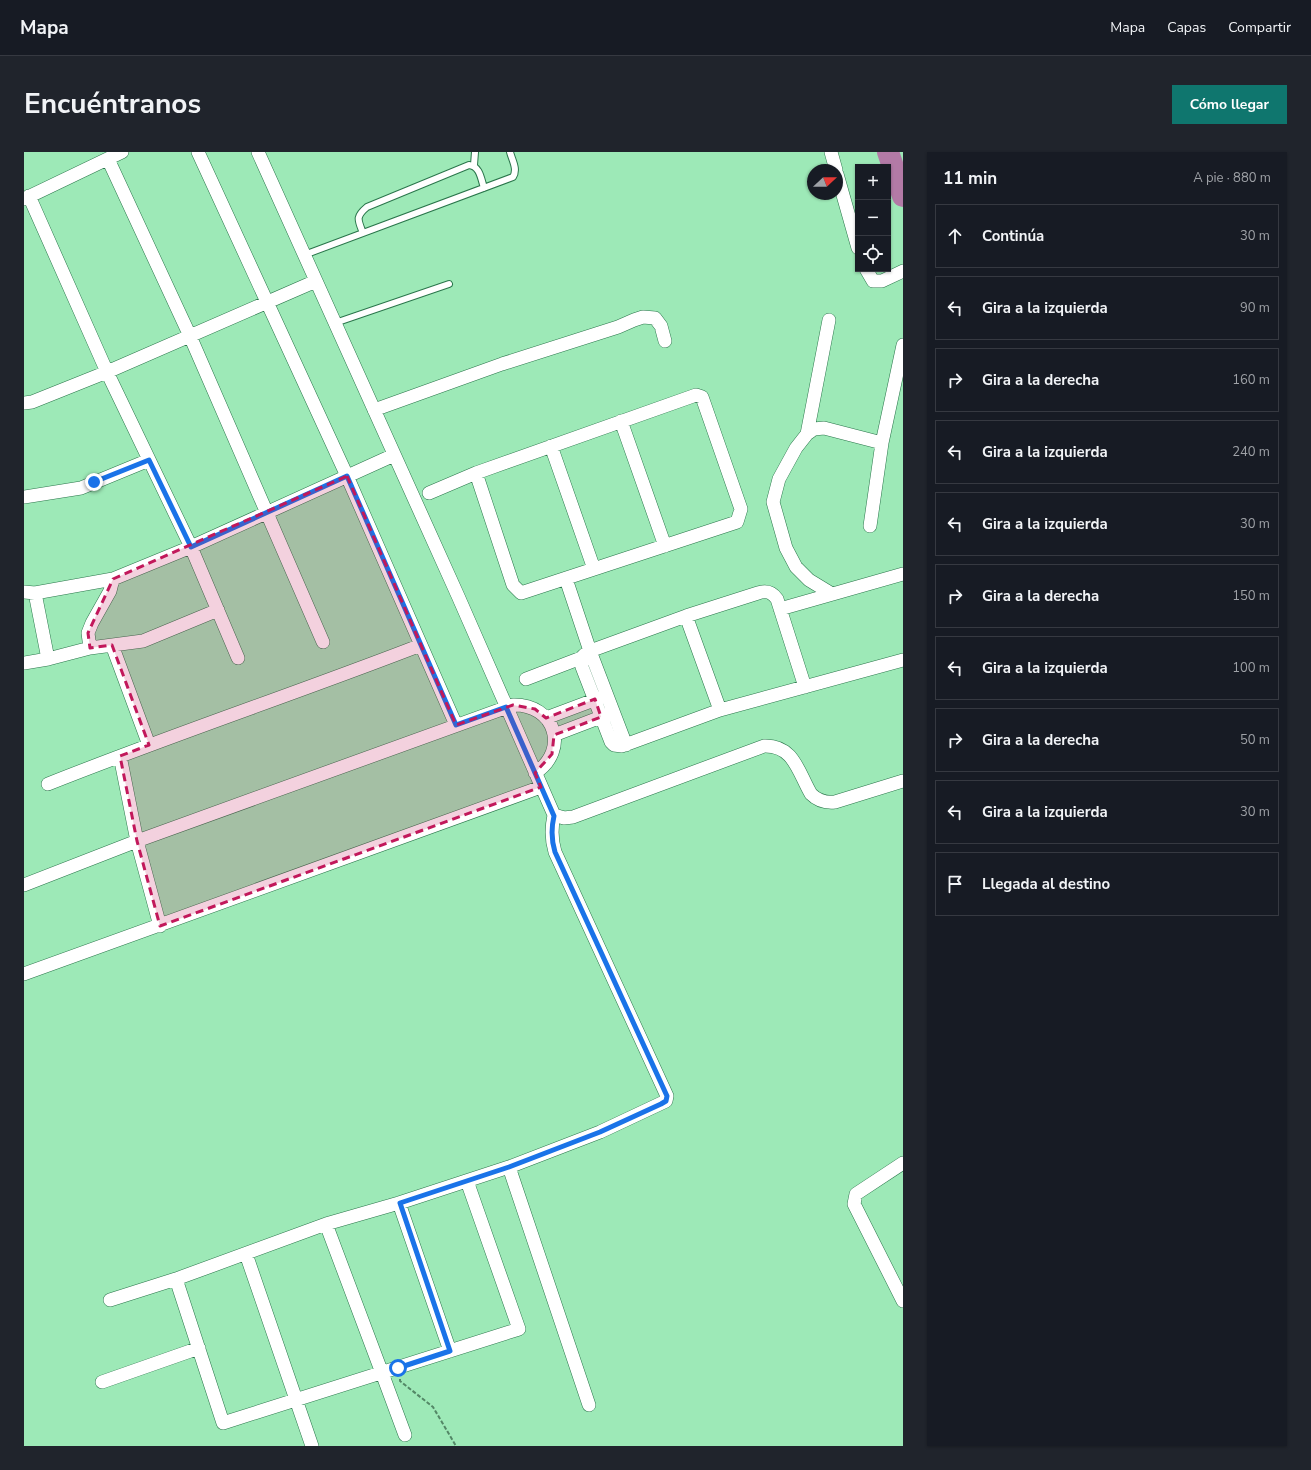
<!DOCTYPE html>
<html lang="es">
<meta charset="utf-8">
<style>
body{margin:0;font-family:"Nunito Sans",sans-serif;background:#20242c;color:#f1f3f6}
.controls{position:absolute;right:12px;top:12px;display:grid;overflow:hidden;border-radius:0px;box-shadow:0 1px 3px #0004}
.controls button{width:36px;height:36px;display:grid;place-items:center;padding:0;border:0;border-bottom:1px solid #363941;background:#171b24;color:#f1f3f6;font:20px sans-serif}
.compass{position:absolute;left:783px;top:12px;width:36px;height:36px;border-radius:50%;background:#171b24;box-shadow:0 1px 3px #0004;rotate:68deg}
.stop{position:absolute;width:12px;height:12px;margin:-9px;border:3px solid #1a73e8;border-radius:50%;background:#fff}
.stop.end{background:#1a73e8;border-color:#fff;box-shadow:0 1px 4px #0008}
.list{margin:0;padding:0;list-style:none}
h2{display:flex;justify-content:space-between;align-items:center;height:52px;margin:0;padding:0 16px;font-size:17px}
h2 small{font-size:13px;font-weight:400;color:#9ea1a6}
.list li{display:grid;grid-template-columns:26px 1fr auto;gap:12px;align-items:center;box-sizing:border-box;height:64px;margin:0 8px 8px;padding:0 8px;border:1px solid #363941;border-radius:0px}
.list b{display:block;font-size:15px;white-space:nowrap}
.list em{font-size:13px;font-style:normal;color:#9ea1a6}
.icon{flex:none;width:22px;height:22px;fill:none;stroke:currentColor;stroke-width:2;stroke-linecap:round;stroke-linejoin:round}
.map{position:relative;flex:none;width:879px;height:1294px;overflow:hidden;border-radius:0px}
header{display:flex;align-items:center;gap:24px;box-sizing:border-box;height:56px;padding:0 20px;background:#171b24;border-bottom:1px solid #363941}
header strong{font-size:19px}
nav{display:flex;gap:22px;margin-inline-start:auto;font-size:14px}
.intro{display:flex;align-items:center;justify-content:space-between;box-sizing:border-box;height:96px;padding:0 24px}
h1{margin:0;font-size:28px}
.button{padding:10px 18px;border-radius:0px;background:#0f766e;color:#fff;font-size:14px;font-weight:700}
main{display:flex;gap:24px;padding:0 24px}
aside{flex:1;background:#171b24;border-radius:0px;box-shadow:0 1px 3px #0004}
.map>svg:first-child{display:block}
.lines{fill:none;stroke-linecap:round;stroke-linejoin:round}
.river{stroke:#b37aa6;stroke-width:22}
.lane-casing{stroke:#2a764b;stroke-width:8}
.street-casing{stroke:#2a764b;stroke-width:14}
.path{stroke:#538766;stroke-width:2;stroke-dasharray:4 2;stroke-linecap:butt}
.lane{stroke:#fff;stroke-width:6}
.street{stroke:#fff;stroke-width:13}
.route{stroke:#1a73e8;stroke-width:5}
.marked{fill:#c2185b;fill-opacity:0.2;stroke:#c2185b;stroke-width:3;stroke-dasharray:8 5;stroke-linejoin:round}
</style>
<header>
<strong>Mapa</strong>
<nav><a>Mapa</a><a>Capas</a><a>Compartir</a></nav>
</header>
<div class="intro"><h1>Encuéntranos</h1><a class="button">Cómo llegar</a></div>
<main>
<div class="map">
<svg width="879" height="1294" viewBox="0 0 879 1294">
<rect width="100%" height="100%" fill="#9de9b7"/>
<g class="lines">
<path class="river" d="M864 0 879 44"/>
<g class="lane-casing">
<path id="lane" d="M450 13 451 0
M339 81C334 68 331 65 343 55L445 13C456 14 457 27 460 36
M280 103 489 25C494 17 488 8 486 0
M311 171 425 132"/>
</g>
<g class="street-casing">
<path id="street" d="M174 0 323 324 432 573
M234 0 434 444 530 663 540 666 549 665 740 594C770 593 774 620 787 642 794 649 801 651 811 650L879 629
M807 0 812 18
M84 7 166 184 299 490
M813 22 834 96
M5 44 83 220 167 395 214 506
M0 47 98 0
M842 117 849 129H858L879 119
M0 251 8 250 83 220 292 129
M350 258 478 212 594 175 610 168 619 165 631 166 637 174 641 189
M597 269 641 394
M783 282 805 168
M527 294 570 417
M405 341 452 321 672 243 678 245 717 357 713 370 497 441 489 433 452 321
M0 345 57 336 125 308
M846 374 858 291 879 193
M542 427 566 499 602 593
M0 440 11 441 89 427 167 395 370 303
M11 441 24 507
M808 442 785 428 772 415 762 396 749 350 755 327 772 296 783 282 790 277 800 276 858 291
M756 457 879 422
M662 464 696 558
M88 493 125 593
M66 496 64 481 68 471 86 439 89 427
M0 511 24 507 66 496 119 489 194 458
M502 527 557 506
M781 535 753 447C748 440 743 438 734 441L662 464 566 499 560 503 557 506 558 515 587 590 590 593 598 594 696 558 879 508
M522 566 578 545
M530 583 585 562
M96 604 113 689 136 774
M24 632C147 583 273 541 397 493
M0 733 113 689 489 553C531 552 546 598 511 621
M0 822 517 635
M879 1011 832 1042 830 1052 879 1149
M485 1015 565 1253
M375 1051 426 1199
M302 1072 358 1221 381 1283
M222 1102 288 1294
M152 1127 199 1271 495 1177 443 1029
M86 1148 152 1127 302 1072 375 1051 485 1015 576 980 642 949 643 944 531 700C527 687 527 677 530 663
M78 1230 175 1196"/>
</g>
<path class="path" d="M376 1227V1229L409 1255 432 1294"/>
<use href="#lane" class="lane"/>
<use href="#street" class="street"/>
</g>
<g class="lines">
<path class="route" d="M70 330 125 308 167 395 323 324 432 573 482 555 530 664C527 677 527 687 531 700L643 944 642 949 637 952 576 980 485 1015 376 1051 426 1199 374 1216"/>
</g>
<path class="marked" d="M323 324 432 573 489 553 511 557 522 566 571 547 577 565 530 583 528 602 511 621 517 635 136 774 113 689 96 604 125 593 88 493 66 496 64 481 89 427Z"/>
</svg>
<div class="controls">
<button>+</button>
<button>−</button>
<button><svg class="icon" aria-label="locate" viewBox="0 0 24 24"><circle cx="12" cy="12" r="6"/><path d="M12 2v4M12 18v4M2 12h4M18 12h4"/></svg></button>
</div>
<svg class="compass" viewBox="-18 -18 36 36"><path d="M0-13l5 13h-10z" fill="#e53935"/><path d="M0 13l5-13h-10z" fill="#9ea1a6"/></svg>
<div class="stop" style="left:374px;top:1216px"></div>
<div class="stop end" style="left:70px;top:330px"></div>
</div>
<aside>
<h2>11 min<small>A pie · 880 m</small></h2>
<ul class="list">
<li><svg class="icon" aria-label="ahead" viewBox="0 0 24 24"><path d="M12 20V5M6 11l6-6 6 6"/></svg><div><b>Continúa</b></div><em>30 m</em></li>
<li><svg class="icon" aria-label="left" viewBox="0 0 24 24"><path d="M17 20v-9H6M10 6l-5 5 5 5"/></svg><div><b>Gira a la izquierda</b></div><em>90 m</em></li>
<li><svg class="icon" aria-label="right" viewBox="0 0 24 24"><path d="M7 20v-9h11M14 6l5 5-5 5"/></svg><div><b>Gira a la derecha</b></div><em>160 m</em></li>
<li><svg class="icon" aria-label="left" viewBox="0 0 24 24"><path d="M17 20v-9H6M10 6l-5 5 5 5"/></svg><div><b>Gira a la izquierda</b></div><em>240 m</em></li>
<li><svg class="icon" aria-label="left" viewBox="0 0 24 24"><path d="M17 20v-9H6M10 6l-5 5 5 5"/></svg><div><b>Gira a la izquierda</b></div><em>30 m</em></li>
<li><svg class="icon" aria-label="right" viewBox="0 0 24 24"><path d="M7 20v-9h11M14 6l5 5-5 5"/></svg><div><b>Gira a la derecha</b></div><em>150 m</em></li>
<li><svg class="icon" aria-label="left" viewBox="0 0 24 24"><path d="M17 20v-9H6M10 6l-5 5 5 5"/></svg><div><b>Gira a la izquierda</b></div><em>100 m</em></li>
<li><svg class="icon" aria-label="right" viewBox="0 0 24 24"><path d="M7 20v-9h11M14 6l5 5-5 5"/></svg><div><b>Gira a la derecha</b></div><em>50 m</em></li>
<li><svg class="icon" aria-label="left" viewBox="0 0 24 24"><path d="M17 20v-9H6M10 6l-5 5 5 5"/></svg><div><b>Gira a la izquierda</b></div><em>30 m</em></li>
<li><svg class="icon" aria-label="arrive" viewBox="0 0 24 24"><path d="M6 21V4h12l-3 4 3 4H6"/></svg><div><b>Llegada al destino</b></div></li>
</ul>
</aside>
</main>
